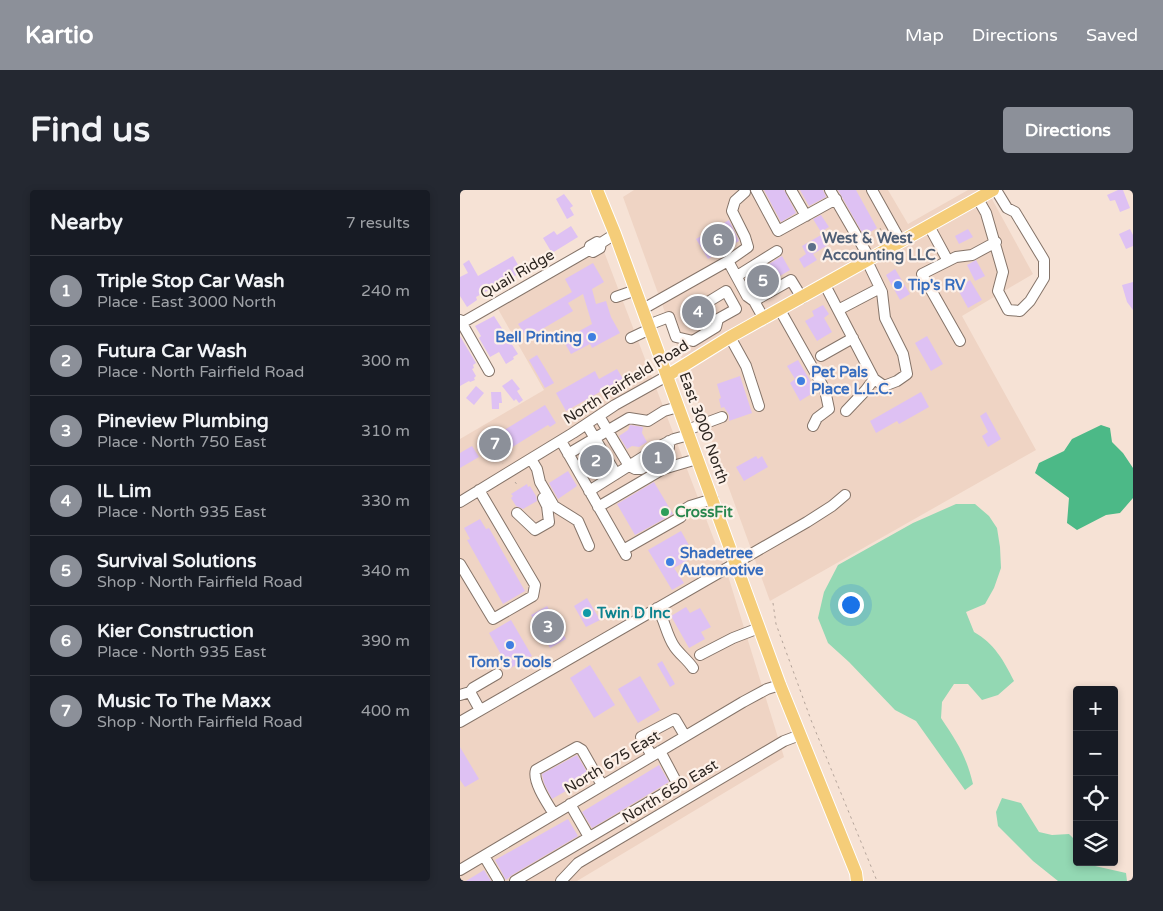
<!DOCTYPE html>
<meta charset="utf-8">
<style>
body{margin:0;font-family:"Varela Round",sans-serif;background:#242831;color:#f1f3f6}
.controls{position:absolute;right:15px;bottom:15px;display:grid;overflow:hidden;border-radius:5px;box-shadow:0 2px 8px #0003}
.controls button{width:45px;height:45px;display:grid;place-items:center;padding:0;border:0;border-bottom:1px solid #363941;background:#171b24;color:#f1f3f6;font:25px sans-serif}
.you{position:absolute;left:390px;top:414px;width:18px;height:18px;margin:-12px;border:4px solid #fff;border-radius:50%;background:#1a73e8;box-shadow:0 0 0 8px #1a73e833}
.badge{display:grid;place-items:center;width:32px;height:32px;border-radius:50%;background:#8c9099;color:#fff;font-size:16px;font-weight:700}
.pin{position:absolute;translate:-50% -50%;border:2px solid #fff;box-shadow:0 1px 5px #0006}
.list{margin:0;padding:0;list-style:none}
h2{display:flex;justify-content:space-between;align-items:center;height:65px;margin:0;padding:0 20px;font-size:21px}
h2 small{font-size:16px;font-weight:400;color:#9ea1a6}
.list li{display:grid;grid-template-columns:32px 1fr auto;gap:15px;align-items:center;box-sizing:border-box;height:70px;padding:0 20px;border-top:1px solid #363941}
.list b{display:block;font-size:19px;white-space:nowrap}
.list p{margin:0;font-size:16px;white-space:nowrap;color:#9ea1a6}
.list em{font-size:16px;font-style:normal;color:#9ea1a6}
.icon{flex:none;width:28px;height:28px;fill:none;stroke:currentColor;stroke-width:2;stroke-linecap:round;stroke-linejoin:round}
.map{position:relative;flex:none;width:673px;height:691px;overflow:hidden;border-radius:5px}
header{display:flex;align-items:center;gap:30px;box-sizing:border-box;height:70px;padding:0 25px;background:#8c9099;color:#fff}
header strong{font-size:24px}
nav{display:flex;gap:28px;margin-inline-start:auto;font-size:18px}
.intro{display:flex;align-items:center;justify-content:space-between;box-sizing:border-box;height:120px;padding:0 30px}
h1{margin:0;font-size:35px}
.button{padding:12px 22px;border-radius:5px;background:#8c9099;color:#fff;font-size:18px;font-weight:700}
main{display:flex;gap:30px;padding:0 30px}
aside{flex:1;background:#171b24;border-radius:5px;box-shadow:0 2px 8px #0003}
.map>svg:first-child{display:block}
.built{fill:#efd4c4}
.green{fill:#93d8b3}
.forest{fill:#4cb987}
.building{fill:#dec1f3}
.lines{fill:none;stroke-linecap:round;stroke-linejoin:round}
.minor-casing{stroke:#857469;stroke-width:12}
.major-casing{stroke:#fff;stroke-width:14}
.path{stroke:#b3a399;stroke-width:1;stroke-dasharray:2.5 4;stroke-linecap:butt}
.minor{stroke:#fff;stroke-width:10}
.major{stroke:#f5cd79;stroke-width:12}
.service-dot{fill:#5c6f8a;stroke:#fdf1e9;stroke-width:2}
.shop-dot{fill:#3f7fe0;stroke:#fdf1e9;stroke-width:2}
.leisure-dot{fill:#2e9e5b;stroke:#fdf1e9;stroke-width:2}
.culture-dot{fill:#0f9aa8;stroke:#fdf1e9;stroke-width:2}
.labels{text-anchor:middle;stroke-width:4.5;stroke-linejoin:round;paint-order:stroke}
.service-label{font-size:15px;font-weight:bold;fill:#4e5e75;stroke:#fdf1e9;text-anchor:start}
.street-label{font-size:15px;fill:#2d2621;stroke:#fdf1e9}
.shop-label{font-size:15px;font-weight:bold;fill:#366cbe;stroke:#fdf1e9;text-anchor:start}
.leisure-label{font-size:15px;font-weight:bold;fill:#27864d;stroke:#fdf1e9;text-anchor:start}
.culture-label{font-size:15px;font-weight:bold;fill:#0d838f;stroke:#fdf1e9;text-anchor:start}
</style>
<header>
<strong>Kartio</strong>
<nav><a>Map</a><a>Directions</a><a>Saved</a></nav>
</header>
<div class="intro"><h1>Find us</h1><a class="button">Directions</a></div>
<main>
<aside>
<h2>Nearby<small>7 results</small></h2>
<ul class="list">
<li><span class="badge">1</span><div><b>Triple Stop Car Wash</b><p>Place · East 3000 North</p></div><em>240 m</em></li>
<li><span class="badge">2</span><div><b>Futura Car Wash</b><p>Place · North Fairfield Road</p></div><em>300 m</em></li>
<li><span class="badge">3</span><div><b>Pineview Plumbing</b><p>Place · North 750 East</p></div><em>310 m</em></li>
<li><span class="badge">4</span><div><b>IL Lim</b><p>Place · North 935 East</p></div><em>330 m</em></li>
<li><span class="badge">5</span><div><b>Survival Solutions</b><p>Shop · North Fairfield Road</p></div><em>340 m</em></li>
<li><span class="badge">6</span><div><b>Kier Construction</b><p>Place · North 935 East</p></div><em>390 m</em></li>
<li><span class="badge">7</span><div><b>Music To The Maxx</b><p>Shop · North Fairfield Road</p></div><em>400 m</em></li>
</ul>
</aside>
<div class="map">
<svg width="673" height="691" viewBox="0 0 673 691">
<rect width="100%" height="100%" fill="#f6e2d5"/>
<path class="built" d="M174 0H428L448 34 508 0H527L573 84 502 126 576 260 310 411 163 7Z
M143 59 269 389 324 567 117 691H0V249L84 200 38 119Z"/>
<path class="green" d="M496 314H515L529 326 537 338 540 357 541 378 534 398 525 414 506 422 514 442C534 453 544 471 554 491L538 505 522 510 508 494H494L482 512 481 528C497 552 506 565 513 594L505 600 456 531 435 520 389 472 368 453 358 428 364 402 378 375 453 333Z
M542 608 561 613 579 642 592 645 609 644 617 652V672H633L635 676 666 683 667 691H598L573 671 538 636 536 622Z"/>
<path class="forest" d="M641 235 650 238 652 252 663 263 673 278V308L660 323 646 325 617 340 607 333 609 308 575 283 579 273 604 261 612 249Z"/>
<path class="building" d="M304 0H324L336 23 321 32Z
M340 0H363L366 7 349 16Z
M378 0H396L417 38 404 46Z
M658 0H663L670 18 660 22 655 10 650 11 647 5Z
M104 4 113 16 110 18 114 25 107 29 96 9Z
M361 25 369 37 361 42 353 29Z
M269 30 279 51 248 69 236 49Z
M111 36 118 47 92 63 83 48 94 41 97 45Z
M508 39 513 47 499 54 495 46Z
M670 39 673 45V56L666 59 659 44Z
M361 45 368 55 353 64 357 70 344 78 339 69 346 64 342 56Z
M53 66 62 82 16 107 17 110 7 117 0 106V87L8 83 3 74 9 70 18 86Z
M322 66 330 80 293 102 292 101 285 89Z
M516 70 525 86 515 91 507 75Z
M133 73 144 92 132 99 136 114 146 111 151 127 160 143 132 158 130 154 111 164 103 150 132 134 123 104 108 113 113 121 67 148 58 134 112 102 105 89Z
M435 79 450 104 440 110 426 85Z
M510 90 522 110 508 118 497 98Z
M673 92V120L667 112 662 95Z
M241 106 242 115 248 119 252 126 251 128 234 138 224 116Z
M363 115 369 124 364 128 372 142 357 151 345 131 354 126 352 121Z
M34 126 58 164 53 167 54 169 46 174 39 162 30 167 19 148 21 146 15 136Z
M0 146 16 173 13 175 14 178 12 179 16 186 14 188 15 190 10 192 9 191 0 196Z
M467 146 483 174 471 181 455 153Z
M77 165 94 193 85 198 69 170Z
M338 170 356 201 340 211 330 193 335 189 327 176Z
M157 179 163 189 106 221 96 203 135 181 139 189Z
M280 186 292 223 269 231V225L264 217 261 218 259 209 261 208 257 194Z
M52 189 60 199 57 201 63 210 59 213 56 209 54 211 42 196Z
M16 196 24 203 14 215 6 208Z
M31 202H41L42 213H39V219H32Z
M461 202 469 217 439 234 437 231 416 243 410 231Z
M85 215 96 233 90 237 88 235 41 264 42 265 35 269 25 252Z
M526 222 541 249 528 257 522 246 528 242 520 226Z
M170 235 183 237 182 243 187 252 179 257 172 256 167 259 159 246 168 240Z
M12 256 19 267 0 278V263Z
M132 258 147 282 140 286 126 261Z
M296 266 298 269 302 266 308 277 284 291 276 277Z
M108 281 117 296 98 309 89 293Z
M194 292 213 324 175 345 157 314Z
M67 294 68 297 70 296 76 306 77 311 63 319 56 316 51 308 53 306 51 304Z
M20 329 26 339 29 338 65 401 43 414 7 350 10 349 4 338Z
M221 341 235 366 214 378 224 393 212 400 188 360Z
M127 408 140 430 126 437 114 416Z
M87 416 106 449 90 458 71 425Z
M226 417 230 423 240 418 251 437 241 442 245 449 229 458 211 426Z
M51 430 72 466 49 479 29 443Z
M202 471 215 494 210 497 197 474Z
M130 475 155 515 134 528 110 488Z
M180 486 200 520 178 533 158 499Z
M0 557 19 589 5 597 0 590Z
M117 565 130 587 92 609 84 593 82 584Z
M199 575 209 592 132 638 122 622Z
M108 629 118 646 52 685 46 690 35 670Z
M24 680 31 691H6Z"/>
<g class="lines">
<g class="minor-casing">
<path id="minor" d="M296 0 318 41 376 9
M331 0 346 26
M370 0 410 69
M412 0 441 52
M518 9 526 23 543 82 538 101 548 120 560 121 570 111 584 88V70L555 22 547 18 536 0
M469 36 488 71
M141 53 140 58 133 62 129 60 130 56 137 52 141 53 155 44
M268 71 287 106 294 111 304 129
M277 86 317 61
M365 95 414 189 424 196 437 191 447 184 443 164 425 128 422 102 407 71
M156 107 176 100
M294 111 331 90 342 108
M183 119 268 71 288 57 285 47 272 21 275 11 285 2
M320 120 365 200 369 219 357 228 353 236
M378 120 420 98
M0 130 29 181
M0 134 129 60
M188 135 209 127 216 147 233 151 256 137 258 129 276 119 266 101 248 112
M270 147 286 176 299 216
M171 148 190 139
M500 151 462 84 496 67 512 65 536 52
M361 166 393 148
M386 221 405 201 414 189
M139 226 169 276 175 279H181L207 263 209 257V251
M127 235 156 284
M227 240 262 227
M101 251 166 365
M108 264 169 228 188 231 204 221 218 217
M71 269 77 279 80 292 94 316 118 331 129 356
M129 301 202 255 214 249 229 245
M0 312 113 243 155 215 207 186
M138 317 203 279 237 269
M57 323 75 340 89 332 87 316 83 308
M163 360 221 327 222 321 230 316 253 309
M0 374 33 429 73 406 75 395 19 300
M197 418C205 430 206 444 214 456 219 464 227 469 233 478
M240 465 273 448 299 438
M0 505 10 502
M20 520 10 502 13 498 37 484
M0 532 347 332 372 316 385 305
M192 566 181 547 215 529 225 546
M110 614 129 647
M94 624C87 613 72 591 76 580L117 557 122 560 142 595
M24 666 39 691
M0 680 283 512 307 499 320 495
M55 691 218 595 200 561
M101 691 118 673 324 551 340 545"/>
</g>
<g class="major-casing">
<path id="major" d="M137 0 155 44 320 495 396 683 397 691
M207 186 270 147 533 0"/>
</g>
<path class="path" d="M420 38 425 48
M40 268 43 274
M55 292 59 297
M313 413 316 434 351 530 417 691"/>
<use href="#minor" class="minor"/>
<use href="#major" class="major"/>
</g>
<circle class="service-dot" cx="352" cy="57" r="5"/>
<g class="shop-dot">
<circle cx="438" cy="95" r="5"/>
<circle cx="132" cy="147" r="5"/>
<circle cx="341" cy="191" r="5"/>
<circle cx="210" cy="372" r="5"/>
<circle cx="50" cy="455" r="5"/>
</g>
<circle class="leisure-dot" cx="205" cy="322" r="5"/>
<circle class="culture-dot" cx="127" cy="423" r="5"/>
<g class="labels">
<g class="service-label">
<text x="362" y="53">West &amp; West<tspan x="362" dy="17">Accounting LLC</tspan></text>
</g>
<g class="street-label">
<text transform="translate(57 84) rotate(-30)" y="5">Quail Ridge</text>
<text transform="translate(166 192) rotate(-32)" y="5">North Fairfield Road</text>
<text transform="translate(244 238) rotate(70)" y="5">East 3000 North</text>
<text transform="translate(152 572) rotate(-31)" y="5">North 675 East</text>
<text transform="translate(210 601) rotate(-31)" y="5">North 650 East</text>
</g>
<g class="shop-label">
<text x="448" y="100">Tip's RV</text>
<text x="122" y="152" text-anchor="end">Bell Printing</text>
<text x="351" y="187">Pet Pals<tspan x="351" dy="17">Place L.L.C.</tspan></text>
<text x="220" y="368">Shadetree<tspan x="220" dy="17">Automotive</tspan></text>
<text x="50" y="477" text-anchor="middle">Tom's Tools</text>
</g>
<g class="leisure-label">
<text x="215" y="327">CrossFit</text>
</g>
<g class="culture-label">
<text x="137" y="428">Twin D Inc</text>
</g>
</g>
</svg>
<div class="controls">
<button>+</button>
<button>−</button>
<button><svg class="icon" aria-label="locate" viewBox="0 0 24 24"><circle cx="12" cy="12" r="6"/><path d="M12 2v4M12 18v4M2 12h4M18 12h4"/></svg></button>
<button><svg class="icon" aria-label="layers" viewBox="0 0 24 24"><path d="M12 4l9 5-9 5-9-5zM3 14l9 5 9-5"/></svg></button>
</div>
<div class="you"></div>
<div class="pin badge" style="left:198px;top:268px">1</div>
<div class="pin badge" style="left:136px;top:271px">2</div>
<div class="pin badge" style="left:88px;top:437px">3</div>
<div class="pin badge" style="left:238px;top:122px">4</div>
<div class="pin badge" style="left:303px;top:91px">5</div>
<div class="pin badge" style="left:258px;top:50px">6</div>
<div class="pin badge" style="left:35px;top:254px">7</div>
</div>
</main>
